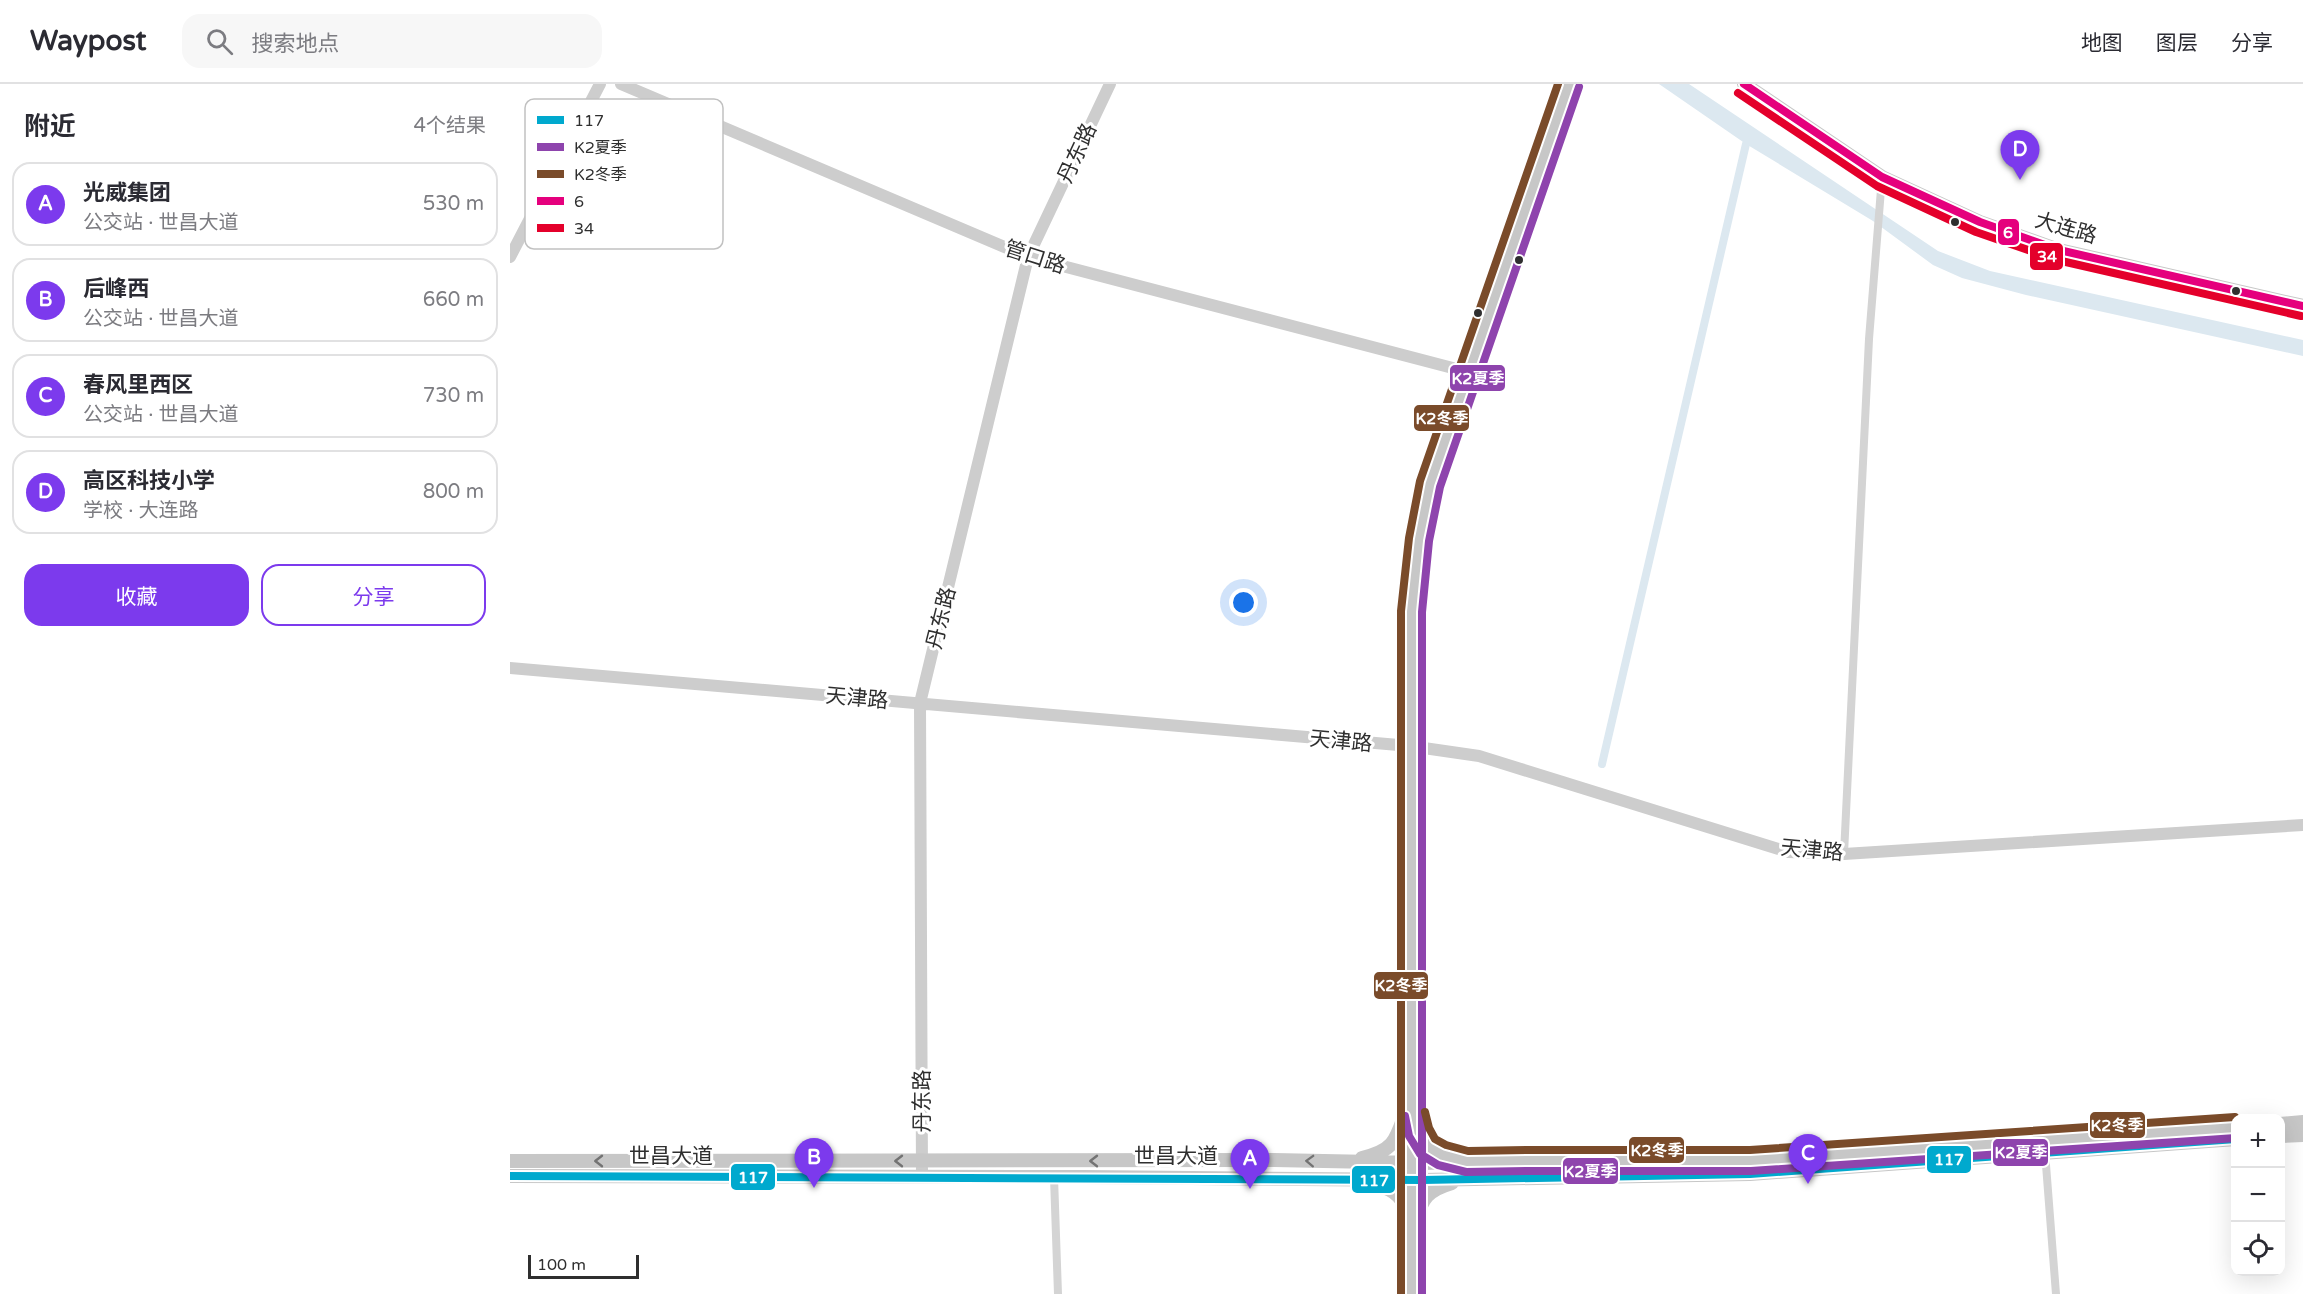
<!DOCTYPE html>
<html lang="zh">
<meta charset="utf-8">
<style>
body{margin:0;font-family:"Varela Round","Noto Sans SC",sans-serif;background:#f7f7f7;color:#2b2b33}
.controls{position:absolute;right:18px;bottom:18px;display:grid;overflow:hidden;border-radius:12px;box-shadow:0 6px 24px #0002}
.controls button{width:54px;height:54px;display:grid;place-items:center;padding:0;border:0;border-bottom:2px solid #e1e1e2;background:#fff;color:#2b2b33;font:30px sans-serif}
.scale{position:absolute;left:18px;bottom:15px;width:111px;box-sizing:border-box;padding-left:6px;border:3px solid #2f2f2f;border-top:0;font-size:16px;line-height:21px;white-space:nowrap;color:#2f2f2f;-webkit-text-stroke:4px #fff;paint-order:stroke}
.you{position:absolute;left:734px;top:519px;width:21px;height:21px;margin:-15px;border:4px solid #fff;border-radius:50%;background:#1a73e8;box-shadow:0 0 0 9px #1a73e833}
.badge{display:grid;place-items:center;width:39px;height:39px;border-radius:50%;background:#7c3aed;color:#fff;font-size:20px;font-weight:700}
.pin{position:absolute;translate:-50% -50px;filter:drop-shadow(0 2px 3px #0008)}
.pin::after{content:'';position:absolute;top:32px;width:21px;height:18px;background:inherit;clip-path:polygon(0 0,100% 0,50% 100%)}
.list{margin:0;padding:0;list-style:none}
h2{display:flex;justify-content:space-between;align-items:center;height:78px;margin:0;padding:0 24px;font-size:26px}
h2 small{font-size:20px;font-weight:400;color:#7c7c81}
.list li{display:grid;grid-template-columns:39px 1fr auto;gap:18px;align-items:center;box-sizing:border-box;height:84px;margin:0 12px 12px;padding:0 12px;border:2px solid #e1e1e2;border-radius:18px}
.list b{display:block;font-size:22px;white-space:nowrap}
.list p{margin:0;font-size:20px;white-space:nowrap;color:#7c7c81}
.list em{font-size:20px;font-style:normal;color:#7c7c81}
.actions{display:flex;gap:12px;padding:18px 24px}
.actions a{flex:1;padding:14px 0;border:2px solid #7c3aed;border-radius:18px;text-align:center;font-size:21px;color:#7c3aed}
.actions .main{background:#7c3aed;color:#fff}
.icon{flex:none;width:33px;height:33px;fill:none;stroke:currentColor;stroke-width:2;stroke-linecap:round;stroke-linejoin:round}
.map{position:relative;flex:none;width:1793px;height:1210px;overflow:hidden}
header{display:flex;align-items:center;gap:36px;box-sizing:border-box;height:84px;padding:0 30px;background:#fff;border-bottom:2px solid #e1e1e2}
header strong{font-size:28px}
nav{display:flex;gap:33px;margin-inline-start:auto;font-size:21px}
.search{width:420px;height:54px;background:#f7f7f7;display:flex;align-items:center;gap:15px;box-sizing:border-box;padding:0 21px;border-radius:18px;color:#7c7c81;font-size:22px}
main{display:flex}
aside{flex:1;background:#fff}
.map>svg:first-child{display:block}
.water{fill:#dce8f0}
.lines{fill:none;stroke-linecap:round;stroke-linejoin:round}
.canal{stroke:#dce8f0;stroke-width:8}
.street{stroke:#d4d4d4;stroke-width:8}
.secondary{stroke:#cdcdcd;stroke-width:12}
.primary{stroke:#c7c7c7;stroke-width:14}
.bus-1-casing{stroke:#fff;stroke-width:12}
.bus-2-casing{stroke:#fff;stroke-width:12}
.bus-3-casing{stroke:#fff;stroke-width:12}
.bus-4-casing{stroke:#fff;stroke-width:12}
.bus-5-casing{stroke:#fff;stroke-width:12}
.bus-1{stroke:#00a9ce;stroke-width:8}
.bus-2{stroke:#8e44ad;stroke-width:8}
.bus-3{stroke:#7a4b2a;stroke-width:8}
.bus-4{stroke:#e5007d;stroke-width:8}
.bus-5{stroke:#e4002b;stroke-width:8}
.oneway{stroke:#737373}
.bus-dot{fill:#2f2f2f;stroke:#fff;stroke-width:2}
.labels{text-anchor:middle;stroke-width:6;stroke-linejoin:round;paint-order:stroke}
.street-label{font-size:21px;fill:#2f2f2f;stroke:#fff}
.key{fill:#fff;stroke:#c1c1c1;stroke-width:1.5}
.key-label{font-size:16px;fill:#2f2f2f}
.line-badge{stroke:#fff;stroke-width:2}
.badge-label{font-size:16px;text-anchor:middle;font-weight:bold;fill:#fff}
</style>
<header>
<strong>Waypost</strong>
<div class="search"><svg class="icon" aria-label="search" viewBox="0 0 24 24"><circle cx="10" cy="10" r="6"/><path d="M15 15l6 6"/></svg>搜索地点</div>
<nav><a>地图</a><a>图层</a><a>分享</a></nav>
</header>
<main>
<aside>
<h2>附近<small>4个结果</small></h2>
<ul class="list">
<li><span class="badge">A</span><div><b>光威集团</b><p>公交站 · 世昌大道</p></div><em>530 m</em></li>
<li><span class="badge">B</span><div><b>后峰西</b><p>公交站 · 世昌大道</p></div><em>660 m</em></li>
<li><span class="badge">C</span><div><b>春风里西区</b><p>公交站 · 世昌大道</p></div><em>730 m</em></li>
<li><span class="badge">D</span><div><b>高区科技小学</b><p>学校 · 大连路</p></div><em>800 m</em></li>
</ul>
<div class="actions"><a class="main">收藏</a><a>分享</a></div>
</aside>
<div class="map">
<svg width="1793" height="1210" viewBox="0 0 1793 1210">
<rect width="100%" height="100%" fill="#fff"/>
<path class="water" d="M1149 0H1179L1428 167 1480 187 1793 256V272L1516 211 1452 194 1423 181 1363 137 1236 60Z"/>
<g class="lines">
<path class="canal" d="M1092 680 1236 60"/>
<path class="street" d="M1334 770 1359 255 1372 93
M1535 1068 1546 1210
M544 1093 548 1210"/>
<path class="secondary" d="M111 0 518 173 958 288
M0 173 90 0
M0 584 900 662 969 672 1278 768 1334 770 1793 741
M412 1093 410 619 518 173 600 0"/>
<path class="primary" d="M1234 0 1372 93 1470 138 1549 166 1793 222
M905 1032C912 1060 918 1068 946 1075
M1770 1040 1793 1038
M1770 1052 1793 1051
M852 1074C886 1066 886 1055 897 1024
M0 1077 764 1076 913 1079 1017 1076 1240 1077 1726 1043
M0 1092 574 1093 913 1096 1240 1090 1726 1055
M859 1099C878 1103 893 1110 897 1129
M905 1138C912 1114 918 1106 942 1099
M902 1210 901 527 909 455 920 400 1059 0"/>
<g class="bus-1-casing">
<path id="bus-1" d="M0 1092 913 1096 1240 1090 1726 1055"/>
</g>
<g class="bus-2-casing">
<path id="bus-2" d="M895 1032 899 1052 910 1070 928 1081 956 1088 1017 1087H1241L1726 1054
M912 1210V528L919 457 930 403 1069 3"/>
</g>
<g class="bus-3-casing">
<path id="bus-3" d="M915 1028 919 1044 925 1055 936 1061 958 1067 1017 1066H1240L1725 1033
M891 1210V527L899 454 910 397 1048 0"/>
</g>
<g class="bus-4-casing">
<path id="bus-4" d="M1234 0 1372 93 1470 138 1549 166 1793 222"/>
</g>
<g class="bus-5-casing">
<path id="bus-5" d="M1228 9 1367 102 1466 148 1547 176 1791 232"/>
</g>
<use href="#bus-1" class="bus-1"/>
<use href="#bus-2" class="bus-2"/>
<use href="#bus-3" class="bus-3"/>
<use href="#bus-4" class="bus-4"/>
<use href="#bus-5" class="bus-5"/>
</g>
<defs><path id="oneway-chevron" d="M-2-3.5L2.5 0L-2 3.5" fill="none" stroke-width="1.6" stroke-linecap="round" stroke-linejoin="round" transform="scale(1.5)"/></defs>
<g class="oneway">
<use href="#oneway-chevron" transform="translate(89 1077) rotate(-180)"/>
<use href="#oneway-chevron" transform="translate(389 1077) rotate(180)"/>
<use href="#oneway-chevron" transform="translate(584 1077) rotate(180)"/>
<use href="#oneway-chevron" transform="translate(800 1077) rotate(-178)"/>
</g>
<g class="bus-dot">
<circle cx="1445" cy="138" r="5"/>
<circle cx="1009" cy="176" r="5"/>
<circle cx="1726" cy="207" r="5"/>
<circle cx="968" cy="229" r="5"/>
</g>
<g class="labels">
<g class="street-label">
<text transform="translate(567 69) rotate(-65)" y="7">丹东路</text>
<text transform="translate(1556 144) rotate(16)" y="7">大连路</text>
<text transform="translate(525 173) rotate(18)" y="7">管口路</text>
<text transform="translate(431 534) rotate(-76)" y="7">丹东路</text>
<text transform="translate(347 614) rotate(5)" y="7">天津路</text>
<text transform="translate(831 657) rotate(5)" y="7">天津路</text>
<text transform="translate(1302 766) rotate(5)" y="7">天津路</text>
<text transform="translate(412 1017) rotate(-90)" y="7">丹东路</text>
<text x="161" y="1079">世昌大道</text>
<text x="666" y="1079">世昌大道</text>
</g>
</g>
<rect x="15" y="15" width="198" height="150" rx="9" class="key"/>
<rect x="27" y="32" width="27" height="8" fill="#00a9ce"/>
<rect x="27" y="59" width="27" height="8" fill="#8e44ad"/>
<rect x="27" y="86" width="27" height="8" fill="#7a4b2a"/>
<rect x="27" y="113" width="27" height="8" fill="#e5007d"/>
<rect x="27" y="140" width="27" height="8" fill="#e4002b"/>
<g class="key-label">
<text x="64" y="42">117</text>
<text x="64" y="69">K2夏季</text>
<text x="64" y="96">K2冬季</text>
<text x="64" y="123">6</text>
<text x="64" y="150">34</text>
</g>
<g class="line-badge">
<rect x="1487" y="134" width="23" height="28" rx="6" fill="#e5007d"/>
<rect x="1519" y="158" width="35" height="29" rx="6" fill="#e4002b"/>
<rect x="939" y="280" width="57" height="28" rx="6" fill="#8e44ad"/>
<rect x="903" y="320" width="57" height="28" rx="6" fill="#7a4b2a"/>
<rect x="863" y="887" width="56" height="29" rx="6" fill="#7a4b2a"/>
<rect x="1579" y="1027" width="57" height="28" rx="6" fill="#7a4b2a"/>
<rect x="1118" y="1052" width="57" height="28" rx="6" fill="#7a4b2a"/>
<rect x="1482" y="1054" width="57" height="29" rx="6" fill="#8e44ad"/>
<rect x="1416" y="1061" width="46" height="29" rx="6" fill="#00a9ce"/>
<rect x="1052" y="1073" width="57" height="28" rx="6" fill="#8e44ad"/>
<rect x="220" y="1079" width="46" height="28" rx="6" fill="#00a9ce"/>
<rect x="841" y="1081" width="45" height="29" rx="6" fill="#00a9ce"/>
</g>
<g class="badge-label">
<text x="1498" y="154">6</text>
<text x="1537" y="178">34</text>
<text x="968" y="300">K2夏季</text>
<text x="932" y="340">K2冬季</text>
<text x="891" y="907">K2冬季</text>
<text x="1607" y="1047">K2冬季</text>
<text x="1147" y="1072">K2冬季</text>
<text x="1511" y="1074">K2夏季</text>
<text x="1439" y="1081">117</text>
<text x="1080" y="1093">K2夏季</text>
<text x="243" y="1099">117</text>
<text x="864" y="1102">117</text>
</g>
</svg>
<div class="controls">
<button>+</button>
<button>−</button>
<button><svg class="icon" aria-label="locate" viewBox="0 0 24 24"><circle cx="12" cy="12" r="6"/><path d="M12 2v4M12 18v4M2 12h4M18 12h4"/></svg></button>
</div>
<div class="scale">100 m</div>
<div class="you"></div>
<div class="pin badge" style="left:740px;top:1105px">A</div>
<div class="pin badge" style="left:304px;top:1104px">B</div>
<div class="pin badge" style="left:1298px;top:1100px">C</div>
<div class="pin badge" style="left:1510px;top:96px">D</div>
</div>
</main>
